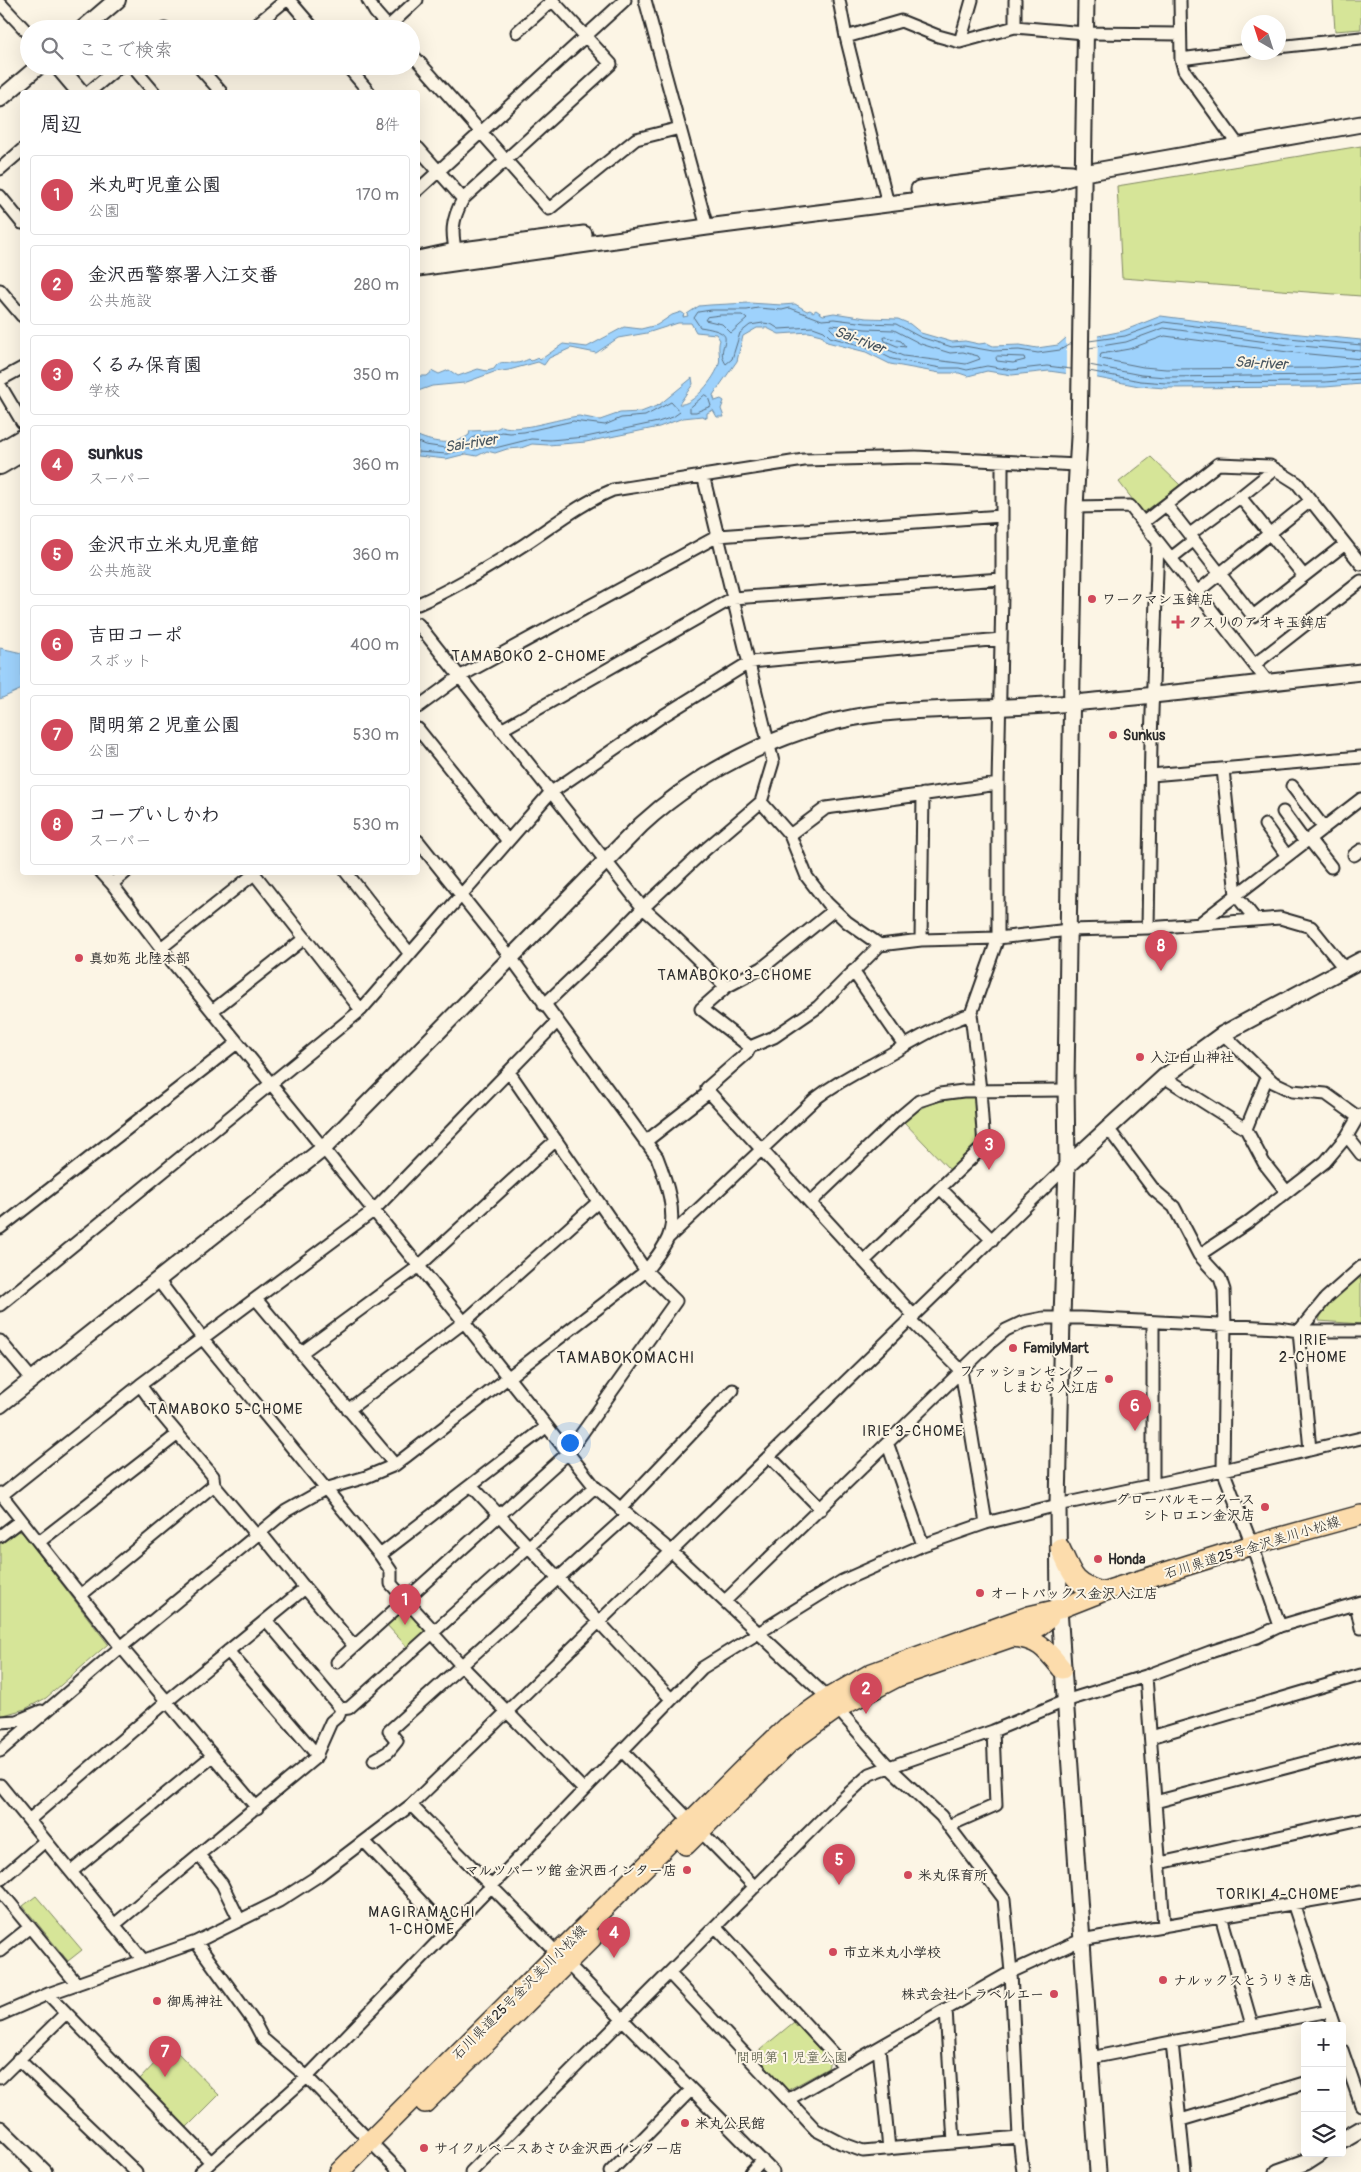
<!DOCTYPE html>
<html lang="ja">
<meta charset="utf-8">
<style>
body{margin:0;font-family:Pangolin,"Klee One",sans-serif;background:#f2f2f3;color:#2b2b33}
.controls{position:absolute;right:15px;bottom:15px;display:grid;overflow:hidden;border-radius:5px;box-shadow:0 5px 20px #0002}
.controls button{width:45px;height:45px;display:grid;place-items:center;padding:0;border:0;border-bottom:1px solid #e1e1e2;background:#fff;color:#2b2b33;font:25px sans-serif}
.compass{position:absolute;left:1241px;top:15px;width:45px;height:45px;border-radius:50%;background:#fff;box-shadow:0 5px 20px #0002;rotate:321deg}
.you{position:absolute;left:569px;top:1442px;width:18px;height:18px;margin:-12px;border:4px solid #fff;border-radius:50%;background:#1a73e8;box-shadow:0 0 0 8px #1a73e833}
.badge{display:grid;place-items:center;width:32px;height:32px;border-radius:50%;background:#d1495b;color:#fff;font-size:16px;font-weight:700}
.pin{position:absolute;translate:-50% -41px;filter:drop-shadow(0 1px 2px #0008)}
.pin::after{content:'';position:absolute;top:26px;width:18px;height:15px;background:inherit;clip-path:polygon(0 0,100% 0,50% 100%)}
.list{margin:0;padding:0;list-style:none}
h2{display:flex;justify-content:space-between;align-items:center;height:65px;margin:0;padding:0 20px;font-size:21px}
h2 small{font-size:16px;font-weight:400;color:#7c7c81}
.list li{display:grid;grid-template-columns:32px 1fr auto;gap:15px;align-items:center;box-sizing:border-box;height:80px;margin:0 10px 10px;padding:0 10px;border:1px solid #e1e1e2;border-radius:5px}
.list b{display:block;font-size:19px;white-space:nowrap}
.list p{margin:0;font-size:16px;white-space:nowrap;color:#7c7c81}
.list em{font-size:16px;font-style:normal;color:#7c7c81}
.icon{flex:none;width:28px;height:28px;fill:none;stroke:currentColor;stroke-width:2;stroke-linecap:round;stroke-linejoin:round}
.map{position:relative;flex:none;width:1361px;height:2172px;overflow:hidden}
.search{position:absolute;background:#fff;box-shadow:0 5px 20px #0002;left:20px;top:20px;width:400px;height:55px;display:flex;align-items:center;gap:12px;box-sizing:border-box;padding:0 18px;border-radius:28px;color:#7c7c81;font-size:19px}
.panel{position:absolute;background:#fff;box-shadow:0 5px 20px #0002;left:20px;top:90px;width:400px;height:785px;border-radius:5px}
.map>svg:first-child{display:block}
.green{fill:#d6e598;stroke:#808862}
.water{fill:#9ed2fc;stroke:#708fa8}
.pier{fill:#fcf5e5}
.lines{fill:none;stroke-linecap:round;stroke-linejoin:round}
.shore{stroke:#596e7f;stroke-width:1}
.minor-casing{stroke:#2b2b2b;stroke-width:15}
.tertiary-casing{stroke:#2b2b2b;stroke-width:19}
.secondary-casing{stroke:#2b2b2b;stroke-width:20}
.primary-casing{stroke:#2b2b2b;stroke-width:22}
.minor{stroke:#fcf5e5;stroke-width:11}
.tertiary{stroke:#fcf5e5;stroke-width:15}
.secondary{stroke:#fcf5e5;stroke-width:16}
.primary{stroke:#fcdcac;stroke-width:19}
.poi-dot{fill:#d1495b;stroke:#fcf5e5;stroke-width:2}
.labels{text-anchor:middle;stroke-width:4;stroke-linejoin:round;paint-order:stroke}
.poi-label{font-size:14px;font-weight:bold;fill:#2b2b2b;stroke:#fcf5e5;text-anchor:start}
.street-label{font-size:14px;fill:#2b2b2b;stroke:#fcf5e5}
.park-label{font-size:14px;fill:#565a46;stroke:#fcf5e5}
.water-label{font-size:15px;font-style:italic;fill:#48555f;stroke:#fcf5e5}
.neighbourhood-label{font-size:15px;letter-spacing:1px;fill:#2b2b2b;stroke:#fcf5e5}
.quarter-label{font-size:16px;letter-spacing:1px;fill:#2b2b2b;stroke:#fcf5e5}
</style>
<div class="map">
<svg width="1361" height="2172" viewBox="0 0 1361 2172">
<rect width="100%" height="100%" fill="#fcf5e5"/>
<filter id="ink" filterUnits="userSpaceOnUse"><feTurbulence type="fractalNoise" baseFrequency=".02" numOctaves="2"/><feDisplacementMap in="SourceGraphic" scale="10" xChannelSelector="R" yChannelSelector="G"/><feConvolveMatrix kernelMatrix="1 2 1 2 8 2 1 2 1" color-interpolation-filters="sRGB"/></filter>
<g filter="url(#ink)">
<path class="green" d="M1333 0H1361V29L1335 31Z
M1361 146V296L1122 278 1117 186Z
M1151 457 1180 485 1143 513 1119 482Z
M972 1096 975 1099 980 1142 951 1171 903 1121C926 1102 943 1100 972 1096Z
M1361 1274V1324L1319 1321 1323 1307Z
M15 1531 22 1532 108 1644 46 1698 25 1709 0 1716V1543Z
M406 1607 427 1630 410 1650 385 1623Z
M36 1896 82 1950 68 1961 23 1906Z
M794 2022 830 2061 828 2068 788 2090 755 2054Z
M171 2046 219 2095 185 2129 139 2084 140 2079Z"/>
<path class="water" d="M749 303 782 305 795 304 807 311 810 310 813 312 816 310 823 315 834 313 866 318 898 319 910 324 921 333 952 342 965 341 979 344 987 343 993 346 1020 345 1037 348 1058 345 1066 338 1098 336 1123 331 1161 316 1290 333 1361 340V384L1325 387 1165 388 1139 386 1098 378 1049 371 1012 375 987 371 968 376 959 373H940L890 364 866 352 827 342 821 335 809 332 779 334 767 328H757L743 336 737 361 713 395 715 401 721 399 724 401 721 409 724 417H717L713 410 707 413V418L702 416 683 418 659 427 586 442 548 445 532 444 521 448 507 449 495 453 487 451 477 456 466 454 446 459 418 456V436C434 443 454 446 469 435L470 431 494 430 502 426C518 433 559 418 579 416L600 420 620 413 641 412 659 405 692 378 693 384 679 404C692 407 716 377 719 364 721 356 717 348 720 340L716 334 696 332 691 323H678L647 333 618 338 596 353 571 348 549 358 544 365 538 362 509 370 494 372 464 383 432 386 418 391V376H427L433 371 439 374 449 370 458 376 478 369 487 371 494 369C499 360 504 363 513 363 517 364 525 361 529 359L531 361 538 358 540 360 563 344 587 347 624 327 641 329 657 325 672 315 681 312 684 314 683 317 688 316 687 314 699 306 710 305Z
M0 648 22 653V689L0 699Z"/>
<path class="pier" d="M1098 333 1097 380 1066 375V335Z"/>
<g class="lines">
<path class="shore" d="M721 315H742L747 319 731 333 722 324 705 320 707 317Z
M832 325 865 329 894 330 921 344 950 353 963 352 978 356 980 359 966 364 903 356 869 342 834 332 830 328Z
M886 337 901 341 906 347 897 346 885 341 884 338Z
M1089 341 1125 336 1164 322 1289 338 1361 345
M1089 348 1126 342 1164 328 1289 345 1361 351
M998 356 1024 357 1025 360 1013 363 997 361 996 358Z
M1361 359 1288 352 1165 336 1129 349 1101 354 1100 357 1102 359 1143 367 1166 369 1324 368 1361 365
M1089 365 1141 375 1166 377 1325 375 1361 373
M1071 369 1047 366 1012 370 987 366 967 370 959 368H941L892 359 870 348 830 337 824 331 813 327 779 329 771 324 763 323 750 325 740 333 732 359 726 364C712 344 746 334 700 327L694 318 698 312 711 310H747L758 308 782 310 790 308 822 320 834 319 866 323 896 324 920 337 952 347 964 346 993 351 1019 350 1038 353 1060 350 1072 343
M1089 371 1140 381 1166 383 1325 382 1361 379
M705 395 708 397 711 406 696 412H690V408Z
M418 442 425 445 446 448 467 443 475 436 495 435 502 432 510 433 524 432 573 421 605 425 621 418 645 416 671 402 680 412 673 417 658 422 586 437 550 440 531 439 495 448 486 446 476 450 465 449 447 454 418 452"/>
<g class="minor-casing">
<path id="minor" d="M289 0 314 29
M368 0 375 12 390 29
M645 0 707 227
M839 0 846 37 888 204
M1180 0 1181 59
M0 3 29 34
M388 27 417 0
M1015 27V0
M164 29H165
M251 29 286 0
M517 32 553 0
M846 37 901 21 938 36 960 42 1015 27 1085 33 1180 34
M960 42 972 0
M1278 47 1361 38
M411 53 549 209 636 139 680 128
M132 66 154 92
M198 66 221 92
M347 66 369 92
M89 92 120 66
M1238 145 1184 70 1181 59 1248 50
M418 148 463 199C451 221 451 233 457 258
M0 169 22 150
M418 190 625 0
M0 196 22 223
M463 199 611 64 552 0
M0 290 22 316
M0 380 22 368
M0 385 22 422
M1240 497 1275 469
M1167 506 1253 616 1304 576
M1075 507 1130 506 1267 681
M1144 522 1218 464 1270 466 1297 483 1361 564
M1190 534 1240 497 1304 576 1345 544
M1171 558 1194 540
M1197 592 1310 501
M418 604C455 588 491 566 525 544 554 525 581 503 613 490L804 460 916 457 1078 465
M418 624 643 908C672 933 699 960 726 987
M1255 664 1361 581
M418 707 459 677 718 536 1002 516
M418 729 508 841
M501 730 733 598 1001 579
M1223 769 1236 895 1255 919
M1151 775 1361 757
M1292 786 1324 828
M761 802 790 835 807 877 827 903 847 922 880 945
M1283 812 1305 842
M1265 825 1287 856
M790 835 826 808 998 784
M1309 839 1331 867
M1354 855 1361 850
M101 872 112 884
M126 872 112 884 161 948 464 1322 595 1487 672 1552 828 1698 889 1767 941 1816 1004 1899 1011 1972 1019 2137 1023 2172
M253 872 361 1010
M346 872 410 954
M1200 923 1361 799
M1148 928 1151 741 1158 542
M921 940 923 794
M161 948 254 874
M853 971 904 1045
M544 1005 609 943 643 908 706 849 761 802 773 762 703 475
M212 1011 305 938
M1223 1034 1273 1082 1292 1091 1326 1094 1358 1117
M750 1047 701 1009 726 987 762 968 834 910
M1164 1077 1246 1129 1264 1163 1286 1191
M1246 1129 1267 1077
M1106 1132 1113 1135 1154 1190 1174 1207 1199 1255 1220 1278 1224 1290 1225 1325 1223 1470 1252 1545 1280 1626
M1347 1136 1361 1154
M645 1142 709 1092
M940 1188 992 1240
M811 1202 900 1117 919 1101 940 1094 963 1091 1066 1090
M0 1228 237 1043
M668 1238 815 1099C833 1085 851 1075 871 1065 904 1047 935 1026 971 1014
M1199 1255 1247 1223 1325 1162 1347 1136 1358 1117 1361 1115
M864 1261 984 1146 980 1090 971 1014 998 938V784L1002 595V462
M158 1280 203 1339 380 1555 391 1571V1584L434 1631 435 1636 462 1666 584 1790
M256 1299 395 1465
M0 1305 361 1010 550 793 661 717 750 662 1001 639
M914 1316 709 1092 707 1088 747 1053 750 1047 774 1037 818 1007 880 945 921 940 998 938 1069 930 1148 928 1280 918 1311 927 1344 968
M910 1320 961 1370 986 1523
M1153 1322V1485
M0 1341 32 1379
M301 1353 418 1267 556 1140
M348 1410 464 1322 598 1202
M888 1445 923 1545
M1310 1450 1299 1331 1326 1298 1361 1267
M770 1457 821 1509
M471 1485 671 1699
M0 1493 121 1647 257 1808
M2 1495 140 1385 373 1211 557 1022
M620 1509 733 1390
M0 1536 21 1520
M39 1542 178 1434
M380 1555 546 1427
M305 1588 354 1646
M81 1595 214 1485
M725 1601 990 1343 1006 1330 1023 1322 1043 1318H1081L1278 1328 1299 1331H1361
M1356 1604 1361 1628
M266 1620 341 1709
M228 1651 317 1755
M337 1662 568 1453 676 1301 646 1271 509 1072
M1146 1676 1164 1926
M0 1722 17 1721 41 1711
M1151 1737 1361 1675
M0 1751 121 1647 286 1511 325 1489 366 1477 395 1465 646 1271C653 1261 663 1250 668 1238 678 1214 666 1180 657 1157L512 959 418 841
M622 1751 755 1887
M374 1760 388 1752 397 1741 389 1731 628 1515
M0 1785 143 1960
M1155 1802 1361 1748
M411 1805 773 2172
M29 1820 166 1702 305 1588 263 1536 256 1535 214 1485 213 1476 161 1414 140 1385
M948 1826 996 1805 993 1731
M364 1841 448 1930
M199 1855 222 1884 239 1919
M1160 1863 1361 1819
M71 1872 212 1756
M0 1880 45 1841
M0 1891 77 1984
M1293 1903 1334 2026
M1221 1916 1252 2025
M114 1925 315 1758 331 1722 339 1715 341 1709 349 1708 595 1487
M716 1927 845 2067
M196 1942 254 2022 263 2039 307 2077 400 2172
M0 1951 30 1927
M670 1974 816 2130 841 2143 863 2151 1019 2137
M48 1994 211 2162
M946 2009 954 2143
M0 2015 48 1994 196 1942 279 1901 318 1876 411 1805 1067 1166
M1172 2042 1185 2172
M879 2048 889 2149
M1342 2050 1361 2105
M1090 2058 1329 2011
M18 2059 136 2172
M0 2078 65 2014
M789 2099 1011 1972 1081 1940 1361 1892
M1181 2120 1305 2083
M200 2172 307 2077 702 1668 842 1581 923 1545 986 1523 1058 1505 1223 1470 1361 1438
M471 2172 836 1805 870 1774 889 1767 993 1731 1065 1701 1146 1676 1210 1652 1257 1637 1280 1626 1361 1602
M610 2172 691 2090
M751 2172 762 2160"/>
</g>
<g class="tertiary-casing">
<path id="tertiary" d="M1086 0 1079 437 1075 507 1072 674 1066 1082 1067 1166 1062 1317 1058 1505 1059 1609 1098 2172
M0 99 39 66
M919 189 1054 172 1072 173
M418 259 455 251 584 234
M418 268 707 227 1053 183 1084 173 1361 124
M1067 1166 1164 1077 1223 1034 1361 960
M0 1405 324 1148 641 825C705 766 797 722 884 713 946 707 1010 709 1072 703 1169 695 1265 682 1361 672
M0 2129 44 2172
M1342 2140 1361 2129
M1278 2172 1306 2162 1320 2153"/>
</g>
<g class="secondary-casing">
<path id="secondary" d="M83 29 117 0
M58 66 80 92
M0 451 22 438
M0 466 22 453"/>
</g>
<g class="primary-casing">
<path id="primary" d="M1060 1548C1072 1573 1072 1584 1102 1592
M1012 1637C1039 1639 1046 1649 1062 1669
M686 1845 789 1743 838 1708 897 1677 1012 1637 1039 1626 1049 1618
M425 2103 592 1938
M339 2172 745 1767 787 1727 828 1698 872 1673 1029 1616 1059 1609 1102 1592 1252 1545 1361 1515"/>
</g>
<use href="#minor" class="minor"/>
<use href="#tertiary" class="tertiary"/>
<use href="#secondary" class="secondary"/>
<use href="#primary" class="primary"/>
</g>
</g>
<g class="poi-dot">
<circle cx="1092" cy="599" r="5"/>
<path d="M1175.5 614.5h5v5h5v5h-5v5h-5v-5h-5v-5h5z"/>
<circle cx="1113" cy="735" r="5"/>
<circle cx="79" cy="958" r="5"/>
<circle cx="1140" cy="1057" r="5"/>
<circle cx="1013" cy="1348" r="5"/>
<circle cx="1109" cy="1379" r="5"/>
<circle cx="1265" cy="1507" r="5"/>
<circle cx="1098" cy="1559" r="5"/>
<circle cx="980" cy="1593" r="5"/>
<circle cx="687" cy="1870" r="5"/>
<circle cx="908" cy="1875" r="5"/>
<circle cx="833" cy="1952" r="5"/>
<circle cx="1163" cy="1980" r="5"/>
<circle cx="1054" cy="1994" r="5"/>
<circle cx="157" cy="2001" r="5"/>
<circle cx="685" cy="2123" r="5"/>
<circle cx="424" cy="2148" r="5"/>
</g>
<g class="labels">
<g class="poi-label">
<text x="1102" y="604">ワークマン玉鉾店</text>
<text x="1188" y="627">クスリのアオキ玉鉾店</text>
<text x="1123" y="740">Sunkus</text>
<text x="89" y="963">真如苑 北陸本部</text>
<text x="1150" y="1062">入江白山神社</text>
<text x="1023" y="1353">FamilyMart</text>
<text x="1099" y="1376" text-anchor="end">ファッションセンター<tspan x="1099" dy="16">しまむら入江店</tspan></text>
<text x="1255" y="1504" text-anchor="end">グローバルモータース<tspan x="1255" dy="16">シトロエン金沢店</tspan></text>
<text x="1108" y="1564">Honda</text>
<text x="990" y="1598">オートバックス金沢入江店</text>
<text x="677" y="1875" text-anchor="end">マルツパーツ館 金沢西インター店</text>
<text x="918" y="1880">米丸保育所</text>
<text x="843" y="1957">市立米丸小学校</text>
<text x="1173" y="1985">ナルックスとうりき店</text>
<text x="1044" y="1999" text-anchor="end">株式会社 トラベルエー</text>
<text x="167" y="2006">御馬神社</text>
<text x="695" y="2128">米丸公民館</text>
<text x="434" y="2153">サイクルベースあさひ金沢西インター店</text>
</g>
<g class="street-label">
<text transform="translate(1252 1547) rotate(-17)" y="5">石川県道25号金沢美川小松線</text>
<text transform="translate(519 1992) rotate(-45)" y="5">石川県道25号金沢美川小松線</text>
</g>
<g class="park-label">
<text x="792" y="2062">間明第１児童公園</text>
</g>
<g class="water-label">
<text transform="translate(860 340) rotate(21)" y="5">Sai-river</text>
<text transform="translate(1261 363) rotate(3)" y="5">Sai-river</text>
<text transform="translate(471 443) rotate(-9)" y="5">Sai-river</text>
</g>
<g class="neighbourhood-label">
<text x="529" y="661">TAMABOKO 2-CHOME</text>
<text x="735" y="980">TAMABOKO 3-CHOME</text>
<text x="1313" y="1345">IRIE<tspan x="1313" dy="17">2-CHOME</tspan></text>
<text x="226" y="1414">TAMABOKO 5-CHOME</text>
<text x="913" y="1436">IRIE 3-CHOME</text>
<text x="1278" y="1899">TORIKI 4-CHOME</text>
<text x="422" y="1917">MAGIRAMACHI<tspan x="422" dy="17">1-CHOME</tspan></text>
</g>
<g class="quarter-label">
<text x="626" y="1363">TAMABOKOMACHI</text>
</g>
</g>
</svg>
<div class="controls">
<button>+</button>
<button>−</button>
<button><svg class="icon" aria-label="layers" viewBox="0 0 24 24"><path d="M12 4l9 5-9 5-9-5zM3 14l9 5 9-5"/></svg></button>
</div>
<svg class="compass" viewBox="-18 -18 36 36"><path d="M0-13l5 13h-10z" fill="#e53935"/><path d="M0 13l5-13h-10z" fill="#7c7c81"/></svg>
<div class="you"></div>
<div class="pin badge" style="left:405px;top:1625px">1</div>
<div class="pin badge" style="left:866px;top:1714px">2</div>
<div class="pin badge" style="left:989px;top:1170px">3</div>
<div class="pin badge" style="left:614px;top:1958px">4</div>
<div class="pin badge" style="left:839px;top:1885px">5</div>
<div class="pin badge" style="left:1135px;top:1431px">6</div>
<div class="pin badge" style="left:165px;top:2077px">7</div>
<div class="pin badge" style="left:1161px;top:971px">8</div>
<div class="search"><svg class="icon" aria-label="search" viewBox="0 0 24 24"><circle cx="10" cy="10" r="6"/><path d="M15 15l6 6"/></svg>ここで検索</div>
<section class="panel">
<h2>周辺<small>8件</small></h2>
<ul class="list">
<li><span class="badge">1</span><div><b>米丸町児童公園</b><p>公園</p></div><em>170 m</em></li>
<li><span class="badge">2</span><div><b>金沢西警察署入江交番</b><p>公共施設</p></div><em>280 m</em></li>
<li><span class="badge">3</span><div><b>くるみ保育園</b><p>学校</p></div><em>350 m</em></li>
<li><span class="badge">4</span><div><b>sunkus</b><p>スーパー</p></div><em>360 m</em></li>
<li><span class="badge">5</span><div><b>金沢市立米丸児童館</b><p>公共施設</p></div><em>360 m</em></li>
<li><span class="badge">6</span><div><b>吉田コーポ</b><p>スポット</p></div><em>400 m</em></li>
<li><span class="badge">7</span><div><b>間明第２児童公園</b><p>公園</p></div><em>530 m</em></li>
<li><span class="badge">8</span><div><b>コープいしかわ</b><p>スーパー</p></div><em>530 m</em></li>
</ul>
</section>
</div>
